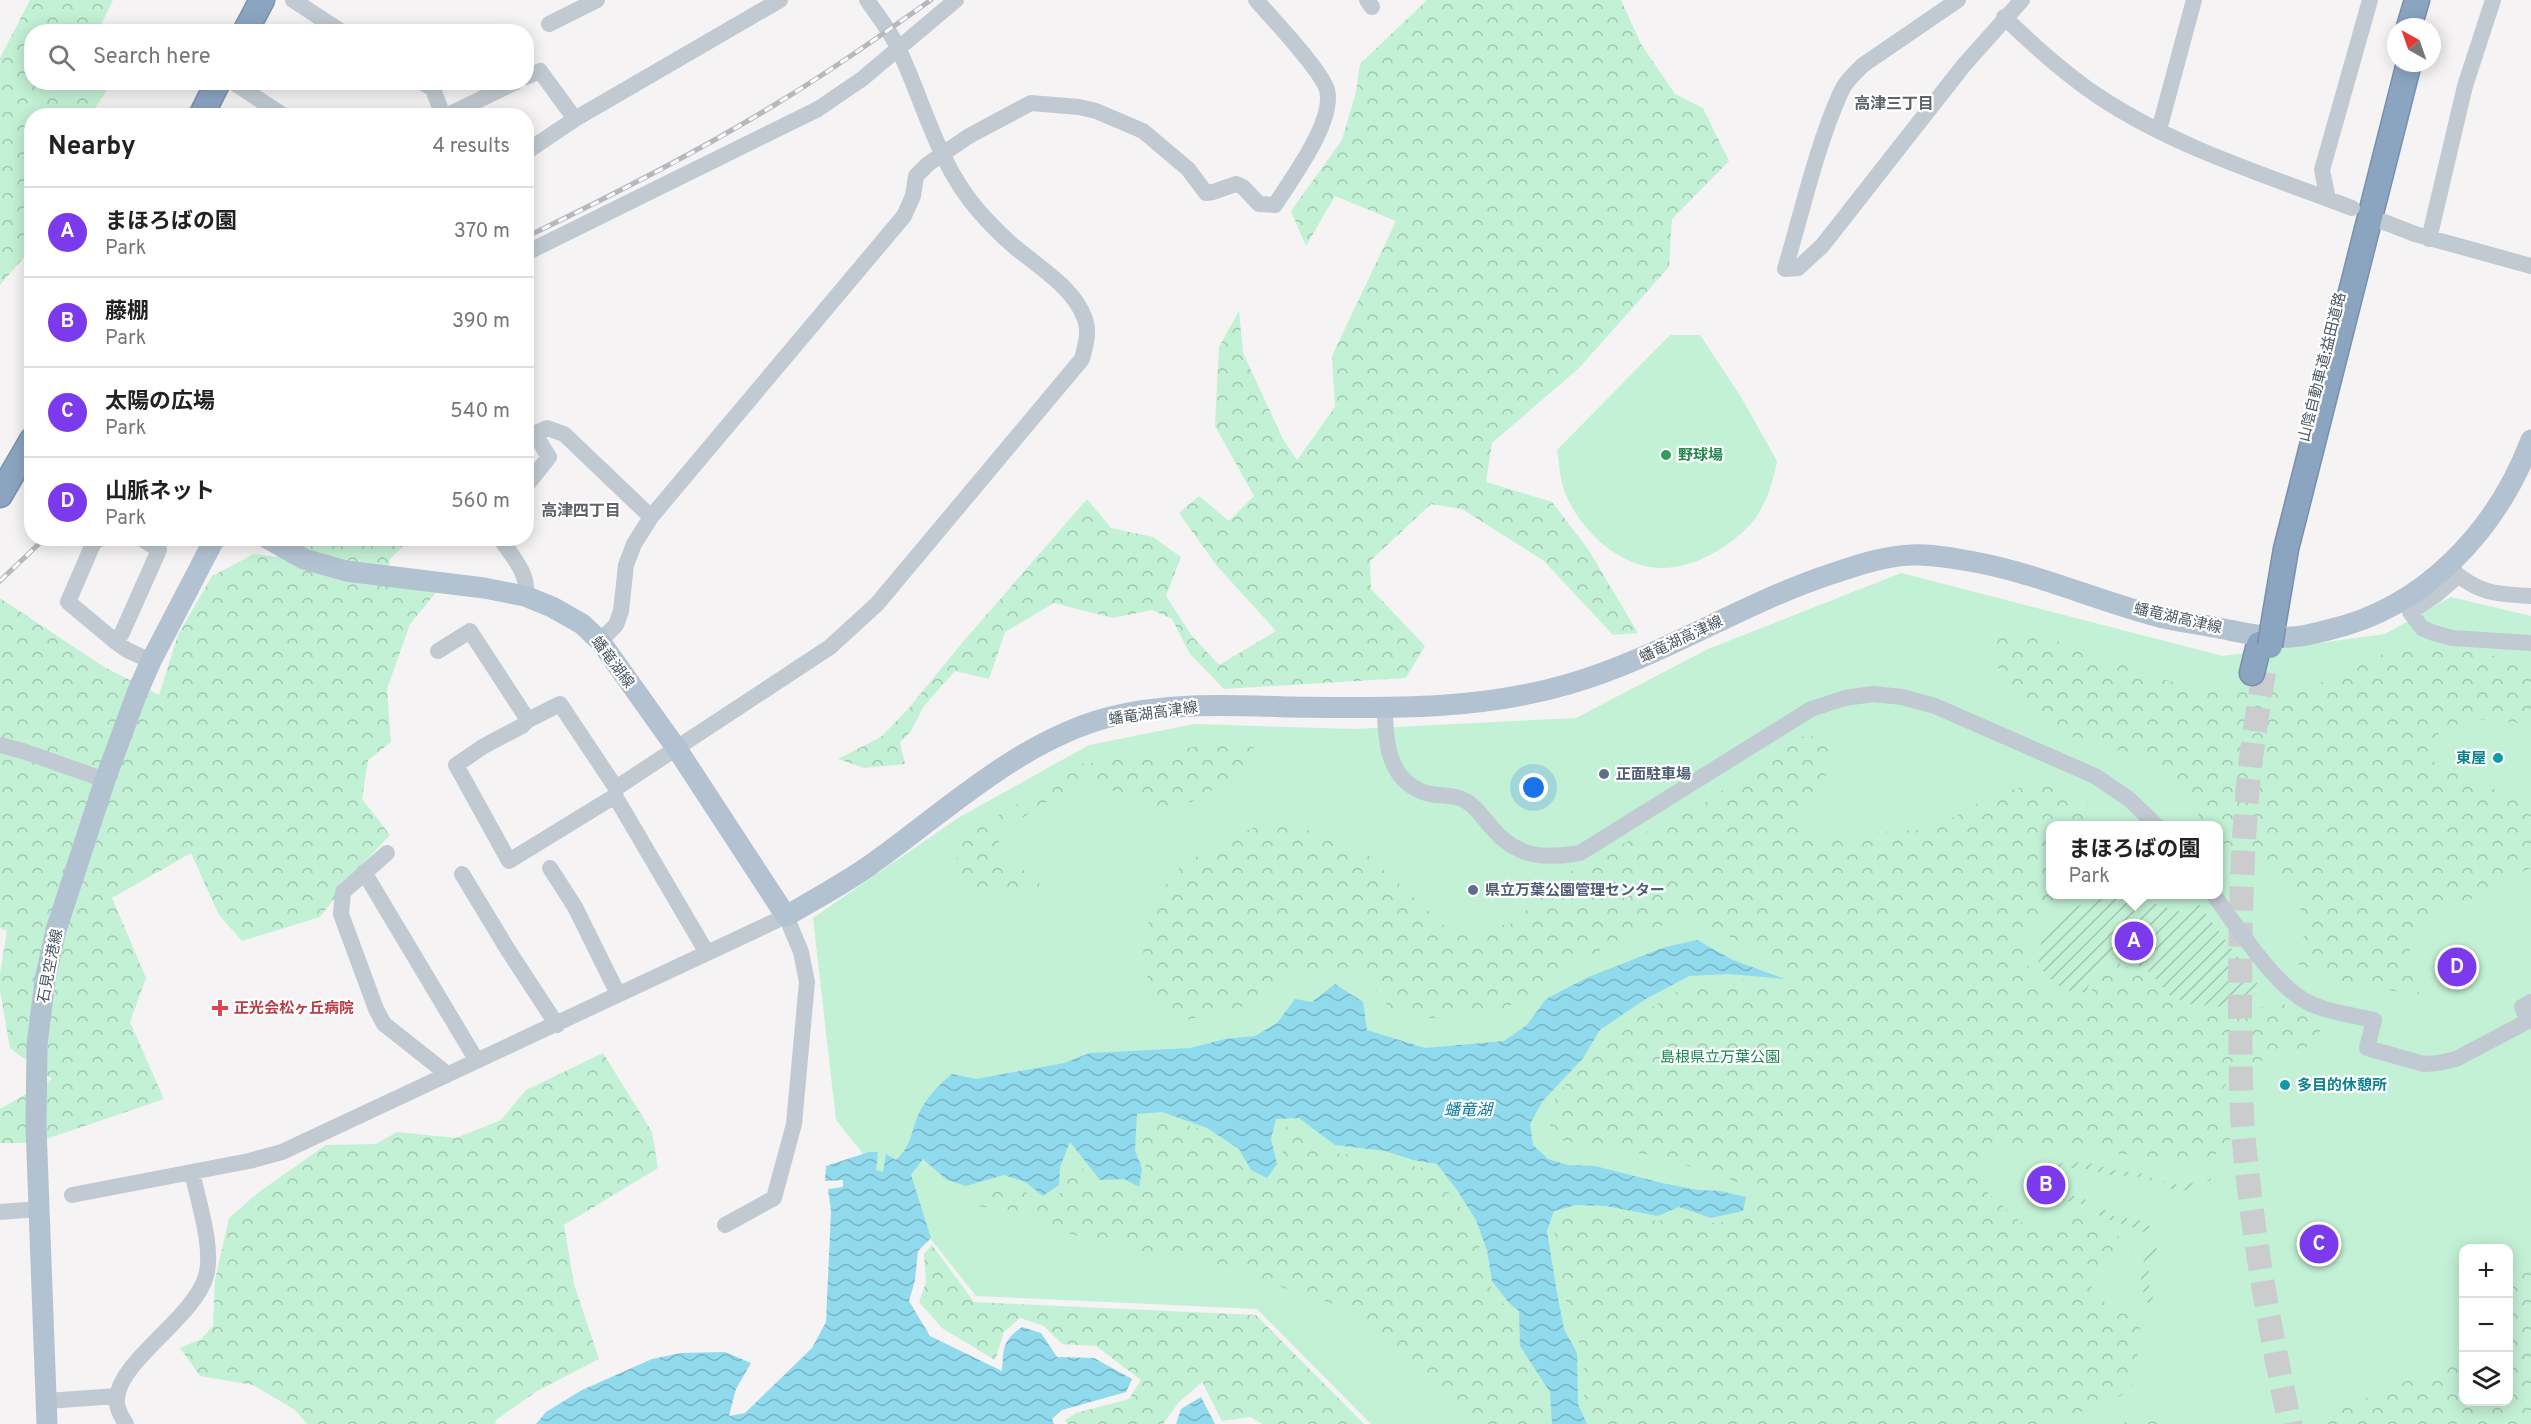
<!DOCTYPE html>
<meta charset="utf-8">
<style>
body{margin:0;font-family:Overpass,"Noto Sans JP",sans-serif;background:#f6f6f6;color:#222}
.controls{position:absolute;right:18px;bottom:18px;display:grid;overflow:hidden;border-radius:12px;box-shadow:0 3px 15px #0003}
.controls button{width:54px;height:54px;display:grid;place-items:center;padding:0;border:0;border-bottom:2px solid #e0e0e0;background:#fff;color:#222;font:30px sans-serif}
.compass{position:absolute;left:2387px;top:18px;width:54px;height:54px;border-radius:50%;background:#fff;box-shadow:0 3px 15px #0003;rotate:320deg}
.you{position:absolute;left:1534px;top:788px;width:21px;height:21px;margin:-15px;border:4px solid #fff;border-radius:50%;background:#1a73e8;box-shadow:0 0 0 9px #1a73e833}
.badge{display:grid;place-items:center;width:39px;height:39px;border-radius:50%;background:#7c3aed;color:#fff;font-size:20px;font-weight:700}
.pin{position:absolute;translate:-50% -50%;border:3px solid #fff;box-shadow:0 2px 6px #0006}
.popup{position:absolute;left:2046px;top:821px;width:177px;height:78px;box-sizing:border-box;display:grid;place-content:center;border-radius:12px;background:#fff;filter:drop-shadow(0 2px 4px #0005);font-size:20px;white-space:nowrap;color:#767676}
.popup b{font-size:22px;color:#222}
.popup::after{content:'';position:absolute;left:50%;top:100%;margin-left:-12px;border:12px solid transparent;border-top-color:#fff}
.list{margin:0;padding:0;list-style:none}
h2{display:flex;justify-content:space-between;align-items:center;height:78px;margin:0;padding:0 24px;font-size:26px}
h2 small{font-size:20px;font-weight:400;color:#767676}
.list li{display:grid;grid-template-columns:39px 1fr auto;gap:18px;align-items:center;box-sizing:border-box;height:90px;padding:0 24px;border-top:2px solid #e0e0e0}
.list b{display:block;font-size:22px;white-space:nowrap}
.list p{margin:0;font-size:20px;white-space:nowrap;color:#767676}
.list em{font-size:20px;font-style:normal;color:#767676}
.icon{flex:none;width:33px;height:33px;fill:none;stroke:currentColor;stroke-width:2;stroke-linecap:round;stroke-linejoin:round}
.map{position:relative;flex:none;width:2531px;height:1424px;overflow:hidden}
.search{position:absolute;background:#fff;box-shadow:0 3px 15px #0003;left:24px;top:24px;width:510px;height:66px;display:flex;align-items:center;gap:15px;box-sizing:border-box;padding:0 21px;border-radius:24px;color:#767676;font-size:22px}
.panel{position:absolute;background:#fff;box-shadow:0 3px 15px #0003;left:24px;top:108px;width:510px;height:438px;border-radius:24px}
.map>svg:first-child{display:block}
.green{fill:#c3f1d5;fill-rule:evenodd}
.forest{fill:url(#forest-crowns)}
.garden{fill:url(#garden-furrows)}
.water{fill:url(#water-waves)}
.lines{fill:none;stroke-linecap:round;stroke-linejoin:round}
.highway-tunnel{stroke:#caccce;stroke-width:24;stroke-dasharray:24 12;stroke-linecap:butt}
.highway-casing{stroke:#7690ad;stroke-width:27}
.minor{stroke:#c1cad2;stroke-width:16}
.major{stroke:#b3c2d1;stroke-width:21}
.highway{stroke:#8ba5c1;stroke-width:24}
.rail-casing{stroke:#b5b8bd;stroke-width:5}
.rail{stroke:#fff;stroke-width:3;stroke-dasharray:9;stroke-linecap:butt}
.highway-bridge-casing{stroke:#7690ad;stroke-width:27;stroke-linecap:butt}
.highway-bridge{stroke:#8ba5c1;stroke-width:24}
.leisure-dot{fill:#2e9e5b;stroke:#fff;stroke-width:2}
.culture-dot{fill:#0f9aa8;stroke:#fff;stroke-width:2}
.service-dot{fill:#5c6f8a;stroke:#fff;stroke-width:2}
.health-dot{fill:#e0444e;stroke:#fff;stroke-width:2}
.labels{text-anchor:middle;stroke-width:4.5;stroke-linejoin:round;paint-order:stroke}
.street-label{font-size:15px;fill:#4a5661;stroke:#fff}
.leisure-label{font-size:15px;font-weight:bold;fill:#27864d;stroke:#fff;text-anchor:start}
.culture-label{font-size:15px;font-weight:bold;fill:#0d838f;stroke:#fff;text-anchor:end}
.service-label{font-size:15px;font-weight:bold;fill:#4e5e75;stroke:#fff;text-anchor:start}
.health-label{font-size:15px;font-weight:bold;fill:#be3a42;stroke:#fff;text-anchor:start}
.park-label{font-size:15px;fill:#17864f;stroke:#fff}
.neighbourhood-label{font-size:16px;font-weight:bold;fill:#5f6368;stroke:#fff}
.water-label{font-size:16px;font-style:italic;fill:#0c7c9b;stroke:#fff}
</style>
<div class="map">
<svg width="2531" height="1424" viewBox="0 0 2531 1424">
<defs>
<pattern id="forest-crowns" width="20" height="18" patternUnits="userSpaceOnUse" patternTransform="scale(1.5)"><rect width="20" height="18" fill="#c3f1d5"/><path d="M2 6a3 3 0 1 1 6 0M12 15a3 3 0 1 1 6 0" fill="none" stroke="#a0c6b0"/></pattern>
<pattern id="garden-furrows" width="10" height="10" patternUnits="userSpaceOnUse" patternTransform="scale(1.5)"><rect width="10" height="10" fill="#c3f1d5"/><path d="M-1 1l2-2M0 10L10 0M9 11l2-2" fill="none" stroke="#a0c6b0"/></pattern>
<pattern id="water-waves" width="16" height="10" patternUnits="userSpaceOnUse" patternTransform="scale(1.5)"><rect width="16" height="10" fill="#90daee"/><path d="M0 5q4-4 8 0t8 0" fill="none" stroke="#78b4c4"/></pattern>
</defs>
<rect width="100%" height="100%" fill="#f5f3f3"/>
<path class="green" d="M1670 335H1700L1741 397 1777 461C1773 481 1767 503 1754 520 1732 546 1693 570 1658 568 1616 565 1578 528 1564 490 1560 478 1559 462 1557 450Z
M1901 573 2223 656 2385 634 2451 597 2531 616V1424H1371L1257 1309 976 1296 836 1120 813 918 958 818 1089 745 1194 724 1354 729 1576 718 1708 649ZM2050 826H2218V894H2050ZM2464 1248H2508V1402H2464Z"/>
<path class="forest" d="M30 0H113L101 25 106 31 32 32V82L111 83 91 115 32 116 31 230 26 255 0 285V58Z
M1427 0H1621L1641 44 1675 94 1703 108 1729 161 1672 219 1669 267 1579 368 1492 443 1486 482 1552 502 1588 549 1638 633 1613 635 1544 561 1462 509 1431 504 1370 561 1371 589 1425 646 1406 678 1224 689 1190 654 1172 619 1152 610 1113 618 1054 603 1005 632 989 679 955 671 924 706 911 731 900 742 905 764 864 768 838 759 881 737 909 708 962 643 1087 499 1111 528 1153 537 1181 557 1166 596 1192 636 1219 665 1276 631 1217 566 1179 513 1199 496 1229 521 1254 496 1215 426 1219 347 1239 311 1243 353 1283 439 1297 460 1335 407 1332 356 1396 221 1335 196 1306 246 1291 211 1342 140 1356 92 1360 64Z
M289 539H410L390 559 386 584 438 590 410 624 387 689 391 742 368 760 362 799 390 835 358 869 320 917 242 941 219 915 191 853 112 898 146 978 130 1022 164 1099 35 1143H0V1109L52 1079 10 1048 0 990V974L7 931 0 928V598L104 667 159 695 178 635 212 576 254 554 277 557Z
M1996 632H2031L2195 690 2222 693 2318 684 2405 644 2452 648 2531 663V724L2474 719 2439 731 2432 761 2503 793 2531 799V868L2509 878 2487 893 2419 920 2409 953 2419 994 2347 985 2292 962 2305 933 2300 906 2279 877 2233 851 2218 838V826L2203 825 2185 787 2140 757 2070 736 2028 705 1995 664Z
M1832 735 1828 772 1799 821 1809 838 1829 843 1861 833 1934 829 1978 803 2034 782 2083 799 2105 825 2050 826V894L2068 895 2059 898 2027 927 2026 963 2051 995 2077 1002 2089 996 2103 968 2117 962 2146 977 2166 999 2190 1012 2229 1015 2281 1003 2318 1021 2322 1042 2236 1069 2219 1095 2222 1117 2231 1138 2214 1156 2187 1161 2065 1148H2033L1992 1142 1969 1168 1980 1186 2030 1230 2054 1234 2064 1216 2072 1215 2131 1242 2133 1252 2096 1272 2091 1289 2115 1312 2135 1316 2141 1331 2132 1391 2052 1424H1597L1584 1401V1354L1570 1322 1554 1231 1561 1215 1582 1211 1659 1221 1683 1213 1713 1223 1752 1218 1754 1189 1714 1173 1650 1155 1559 1140 1546 1119 1557 1095 1607 1036 1686 986 1732 979 1786 986 1793 976 1764 955 1692 916 1615 941 1501 1011 1432 1018 1395 1015 1364 976 1333 966 1295 975 1238 1009 1176 1022 1152 1006 1142 943 1158 894 1182 865 1226 840 1262 824 1304 828 1368 855 1452 933 1510 924 1575 868 1706 802 1800 737Z
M1215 743 1254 747 1237 774 1211 791 1191 802 1156 810 1132 795 1084 784 1055 796 1006 829 993 852 995 865C1015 866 1033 868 1042 888L978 893 956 871 958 845 981 826 1082 764 1147 756Z
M603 1053 652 1132 658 1168 564 1225 574 1284 599 1359 537 1391 496 1420 495 1424H307L295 1410 253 1385 200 1376 180 1348 201 1339 213 1326 215 1280 229 1218 259 1192 326 1145 376 1144 397 1132 456 1138 501 1120 526 1090Z
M1144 1117H1162L1206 1131 1233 1153 1247 1175 1274 1184 1286 1164 1279 1139V1128L1297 1125 1332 1153 1383 1157 1406 1165 1430 1169 1471 1221 1481 1252 1486 1281 1513 1316 1515 1345 1543 1390 1545 1424H1471L1468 1418 1349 1309 1272 1284 1201 1258 1163 1257 1073 1235 1021 1211 976 1206 971 1198C1008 1176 1007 1180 1042 1203L1063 1191 1066 1168 1072 1152 1094 1186 1124 1185 1139 1195 1146 1171 1142 1144Z
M932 1245 974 1302 1256 1315 1364 1424H1263L1250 1417 1222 1421 1202 1382 1178 1403 1163 1424H1067L1065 1420 1076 1413 1129 1399 1141 1380 1096 1346 1062 1344 1044 1326 1020 1318 1004 1332 995 1360 942 1328 919 1302 926 1282 924 1254Z
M2531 1259V1424H2312V1421L2438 1368 2463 1348 2464 1402H2508L2509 1275Z
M2148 1416 2158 1424H2120Z"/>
<path class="garden" d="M2104 895H2127L2181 912 2198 903 2259 986 2250 998 2236 1008 2188 1004 2169 995 2152 974 2115 953 2097 965 2086 992C2064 995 2050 980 2038 964L2043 930 2057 915Z
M2064 1162 2089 1163 2113 1170 2153 1175 2151 1181 2144 1177 2111 1175 2087 1169 2065 1168 2051 1173 2048 1180 2050 1190 2060 1197 2075 1196 2087 1200 2085 1205 2072 1201 2056 1202 2044 1193C2041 1174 2047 1170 2064 1162Z
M2210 1175 2211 1180C2190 1191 2185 1194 2162 1186L2164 1181C2186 1188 2190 1185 2210 1175Z
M2100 1206 2113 1216 2142 1221 2156 1231 2151 1236C2133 1224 2113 1224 2095 1213Z
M2151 1245 2157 1248C2146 1270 2146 1278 2154 1301L2147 1303C2138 1278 2139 1269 2151 1245Z"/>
<path class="water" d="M1697 940 1733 960 1785 979 1729 974 1689 976 1644 1000 1600 1030 1583 1058 1542 1102 1530 1124 1533 1145 1548 1159 1568 1165 1595 1166 1662 1183 1698 1190 1720 1191 1746 1197 1743 1211 1711 1218 1679 1207 1658 1216 1606 1206 1576 1205 1554 1211 1547 1231 1557 1293 1564 1329 1577 1353 1578 1404 1587 1424H1552L1550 1392 1520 1346 1519 1311 1509 1303 1492 1281 1487 1250 1476 1220 1457 1190 1437 1164 1413 1160 1385 1151 1335 1145 1299 1118 1276 1119 1271 1139 1277 1164 1267 1178 1251 1170 1239 1149 1207 1128 1162 1112 1137 1114 1135 1150 1142 1169 1139 1187 1124 1179 1100 1180 1070 1142 1060 1167 1059 1185 1043 1196 1025 1182 1004 1175 966 1186 947 1180 923 1159 911 1175 931 1238 918 1251 915 1280 909 1301 930 1336 1002 1371C1004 1348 1001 1342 1022 1327L1041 1333 1057 1357 1094 1358 1132 1379 1126 1392 1062 1410 1052 1419 1054 1424H536L546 1412 582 1390 652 1359 681 1353 725 1352 751 1363 736 1389 729 1416 745 1413 812 1348 826 1322 831 1211 828 1189 843 1187V1180L825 1181 826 1166 869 1152H878L876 1170 883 1172 886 1154 896 1160C914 1143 910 1130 921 1109 928 1096 941 1083 952 1074L976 1079 1064 1063 1090 1053 1190 1048 1225 1039 1255 1036 1277 1023 1295 999 1312 1002 1335 984 1363 1002 1367 1030 1425 1048 1504 1041 1527 1025 1546 999 1586 978 1665 947Z
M1201 1397 1215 1424H1176L1181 1409Z"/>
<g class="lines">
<path class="highway-tunnel" d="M2264 672C2259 703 2254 734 2250 766 2241 849 2240 932 2240 1015 2241 1057 2240 1100 2244 1142 2253 1237 2270 1331 2290 1424"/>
<g class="highway-casing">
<path id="highway" d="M2409 27 2417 0
M245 32 262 0
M201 116 218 82
M0 495 32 440
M2273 626 2286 549 2409 63
M2252 673 2259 644"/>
</g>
<path class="minor" d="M293 0 342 32
M1367 0 1372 7
M1958 0 1863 65C1854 74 1845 82 1840 94 1816 148 1802 212 1785 269L1798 268 1822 246 1964 65 2022 0
M2004 17C2034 46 2064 73 2098 96 2176 148 2266 175 2352 208
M549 24 597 0
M526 77 540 71 575 119
M233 82 284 116
M422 82 433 89 443 116
M446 116 516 82
M2159 130 2194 0
M526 152 575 119 780 0
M2328 199 2322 170 2370 0
M2384 222 2415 234 2531 266
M2429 239 2465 86 2493 0
M526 253 818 109 862 79 956 0
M526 437 547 428 564 434 651 517
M526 486 549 457 534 433
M99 538 93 544 68 602 116 642
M141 538 159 550 122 633 116 642 127 650 151 661
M500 538C511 555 531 576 525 596
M2452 570C2479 594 2496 594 2531 596
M2458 576 2436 595 2410 612 2422 628 2434 633 2452 638 2531 643
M600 641 616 625 621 611 626 565 634 544 651 517 904 216 913 196 916 176 928 164 969 136 1031 103 1079 107 1096 111 1143 131 1188 169 1206 193 1213 192 1236 184 1243 187 1259 204 1275 205C1292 178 1335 121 1327 90 1322 71 1272 18 1256 0
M438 651 470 631 528 720 560 704 616 788 830 647 877 604 1082 359C1085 346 1090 333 1085 319 1074 288 1040 268 1016 248 1002 236 989 223 977 209 938 164 924 103 899 50 891 32 878 16 867 0
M1385 708C1385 744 1389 784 1430 794 1442 796 1456 795 1466 801 1477 807 1484 819 1492 828 1518 858 1543 859 1580 853L1811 709 1845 698 1873 694 1902 697 1935 706 2095 776 2129 799 2157 826
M528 720 522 726 484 746 456 765 509 861 615 796
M0 745 23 751 105 780
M616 788 615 796 707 953
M387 853 343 892 341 914 376 1009 384 1024 441 1069 445 1076
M550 868 575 907 618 994
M364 872 477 1061
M462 874 508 950 557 1025
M2213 894C2237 926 2273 984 2307 1002 2327 1012 2352 1015 2374 1020L2367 1048 2424 1064 2438 1063 2456 1059 2528 1021 2522 1007 2531 1002
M72 1195 249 1161 282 1152 786 916 801 952 807 982 794 1124 774 1198 725 1225
M0 1212 39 1209
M47 1401 117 1396
M126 1424C121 1416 116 1408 117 1398 120 1360 194 1318 206 1276 214 1248 198 1201 192 1172"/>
<path class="major" d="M267 538 304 559 346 571 484 588 525 596 552 607 582 624 600 641 677 749 786 916C814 900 843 884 869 866 944 813 1016 743 1106 718 1166 702 1228 705 1290 707 1384 708 1477 711 1569 684 1659 658 1739 605 1828 575 1855 566 1883 556 1912 555 1934 554 1958 559 1980 563 2040 575 2096 600 2156 616 2174 621 2194 623 2213 627 2237 631 2265 639 2290 637 2302 637 2316 633 2328 630 2425 608 2497 530 2531 440
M47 1424 36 1126 37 1045 45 980 56 930 105 780 137 693 151 661 215 538"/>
<use href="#highway" class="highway"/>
<g class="rail-casing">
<path id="rail" d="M526 237C611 196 696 153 776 104 829 72 880 36 931 0
M0 581 45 538"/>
</g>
<use href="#rail" class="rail"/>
<g class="highway-bridge-casing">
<path id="highway-bridge" d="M2270 646 2273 626"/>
</g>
<use href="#highway-bridge" class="highway-bridge"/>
</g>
<circle class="leisure-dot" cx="1666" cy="455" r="6"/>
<g class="culture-dot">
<circle cx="2498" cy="758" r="6"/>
<circle cx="2285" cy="1085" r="6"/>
</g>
<g class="service-dot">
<circle cx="1604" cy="774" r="6"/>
<circle cx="1473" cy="890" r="6"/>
</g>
<path class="health-dot" d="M217 999h6v6h6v6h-6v6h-6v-6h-6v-6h6z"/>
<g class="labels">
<g class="street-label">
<text transform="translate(2322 367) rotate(-76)" y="5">山陰自動車道;益田道路</text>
<text transform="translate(2178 618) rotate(13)" y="5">蟠竜湖高津線</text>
<text transform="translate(1681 639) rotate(-25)" y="5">蟠竜湖高津線</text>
<text transform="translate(613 662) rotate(53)" y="5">蟠竜湖線</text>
<text transform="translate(1153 713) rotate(-8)" y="5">蟠竜湖高津線</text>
<text transform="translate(50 966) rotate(-79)" y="5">石見空港線</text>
</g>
<g class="leisure-label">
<text x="1678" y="460">野球場</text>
</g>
<g class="culture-label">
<text x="2486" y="763">東屋</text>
<text x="2297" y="1090" text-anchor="start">多目的休憩所</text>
</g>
<g class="service-label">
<text x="1616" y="779">正面駐車場</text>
<text x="1485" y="895">県立万葉公園管理センター</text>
</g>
<g class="health-label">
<text x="234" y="1013">正光会松ヶ丘病院</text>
</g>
<g class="park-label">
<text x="1720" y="1062">島根県立万葉公園</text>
</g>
<g class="neighbourhood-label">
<text x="1894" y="109">高津三丁目</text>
<text x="581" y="516">高津四丁目</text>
</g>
<g class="water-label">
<text x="1468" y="1115">蟠竜湖</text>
</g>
</g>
</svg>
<div class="controls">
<button>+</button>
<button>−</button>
<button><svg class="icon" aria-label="layers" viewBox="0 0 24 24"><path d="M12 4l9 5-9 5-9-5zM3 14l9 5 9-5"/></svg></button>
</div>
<svg class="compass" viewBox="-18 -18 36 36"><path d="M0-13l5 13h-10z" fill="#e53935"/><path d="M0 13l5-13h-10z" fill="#767676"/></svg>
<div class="you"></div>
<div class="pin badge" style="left:2134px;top:941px">A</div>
<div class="popup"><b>まほろばの園</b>Park</div>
<div class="pin badge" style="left:2046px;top:1185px">B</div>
<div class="pin badge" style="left:2319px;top:1244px">C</div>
<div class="pin badge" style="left:2457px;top:967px">D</div>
<div class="search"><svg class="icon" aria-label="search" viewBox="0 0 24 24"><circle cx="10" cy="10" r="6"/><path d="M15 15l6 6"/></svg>Search here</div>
<section class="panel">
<h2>Nearby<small>4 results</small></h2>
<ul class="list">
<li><span class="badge">A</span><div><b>まほろばの園</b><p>Park</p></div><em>370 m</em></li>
<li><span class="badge">B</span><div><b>藤棚</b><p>Park</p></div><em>390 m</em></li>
<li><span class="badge">C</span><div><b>太陽の広場</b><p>Park</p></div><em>540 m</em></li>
<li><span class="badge">D</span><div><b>山脈ネット</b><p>Park</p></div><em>560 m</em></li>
</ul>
</section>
</div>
